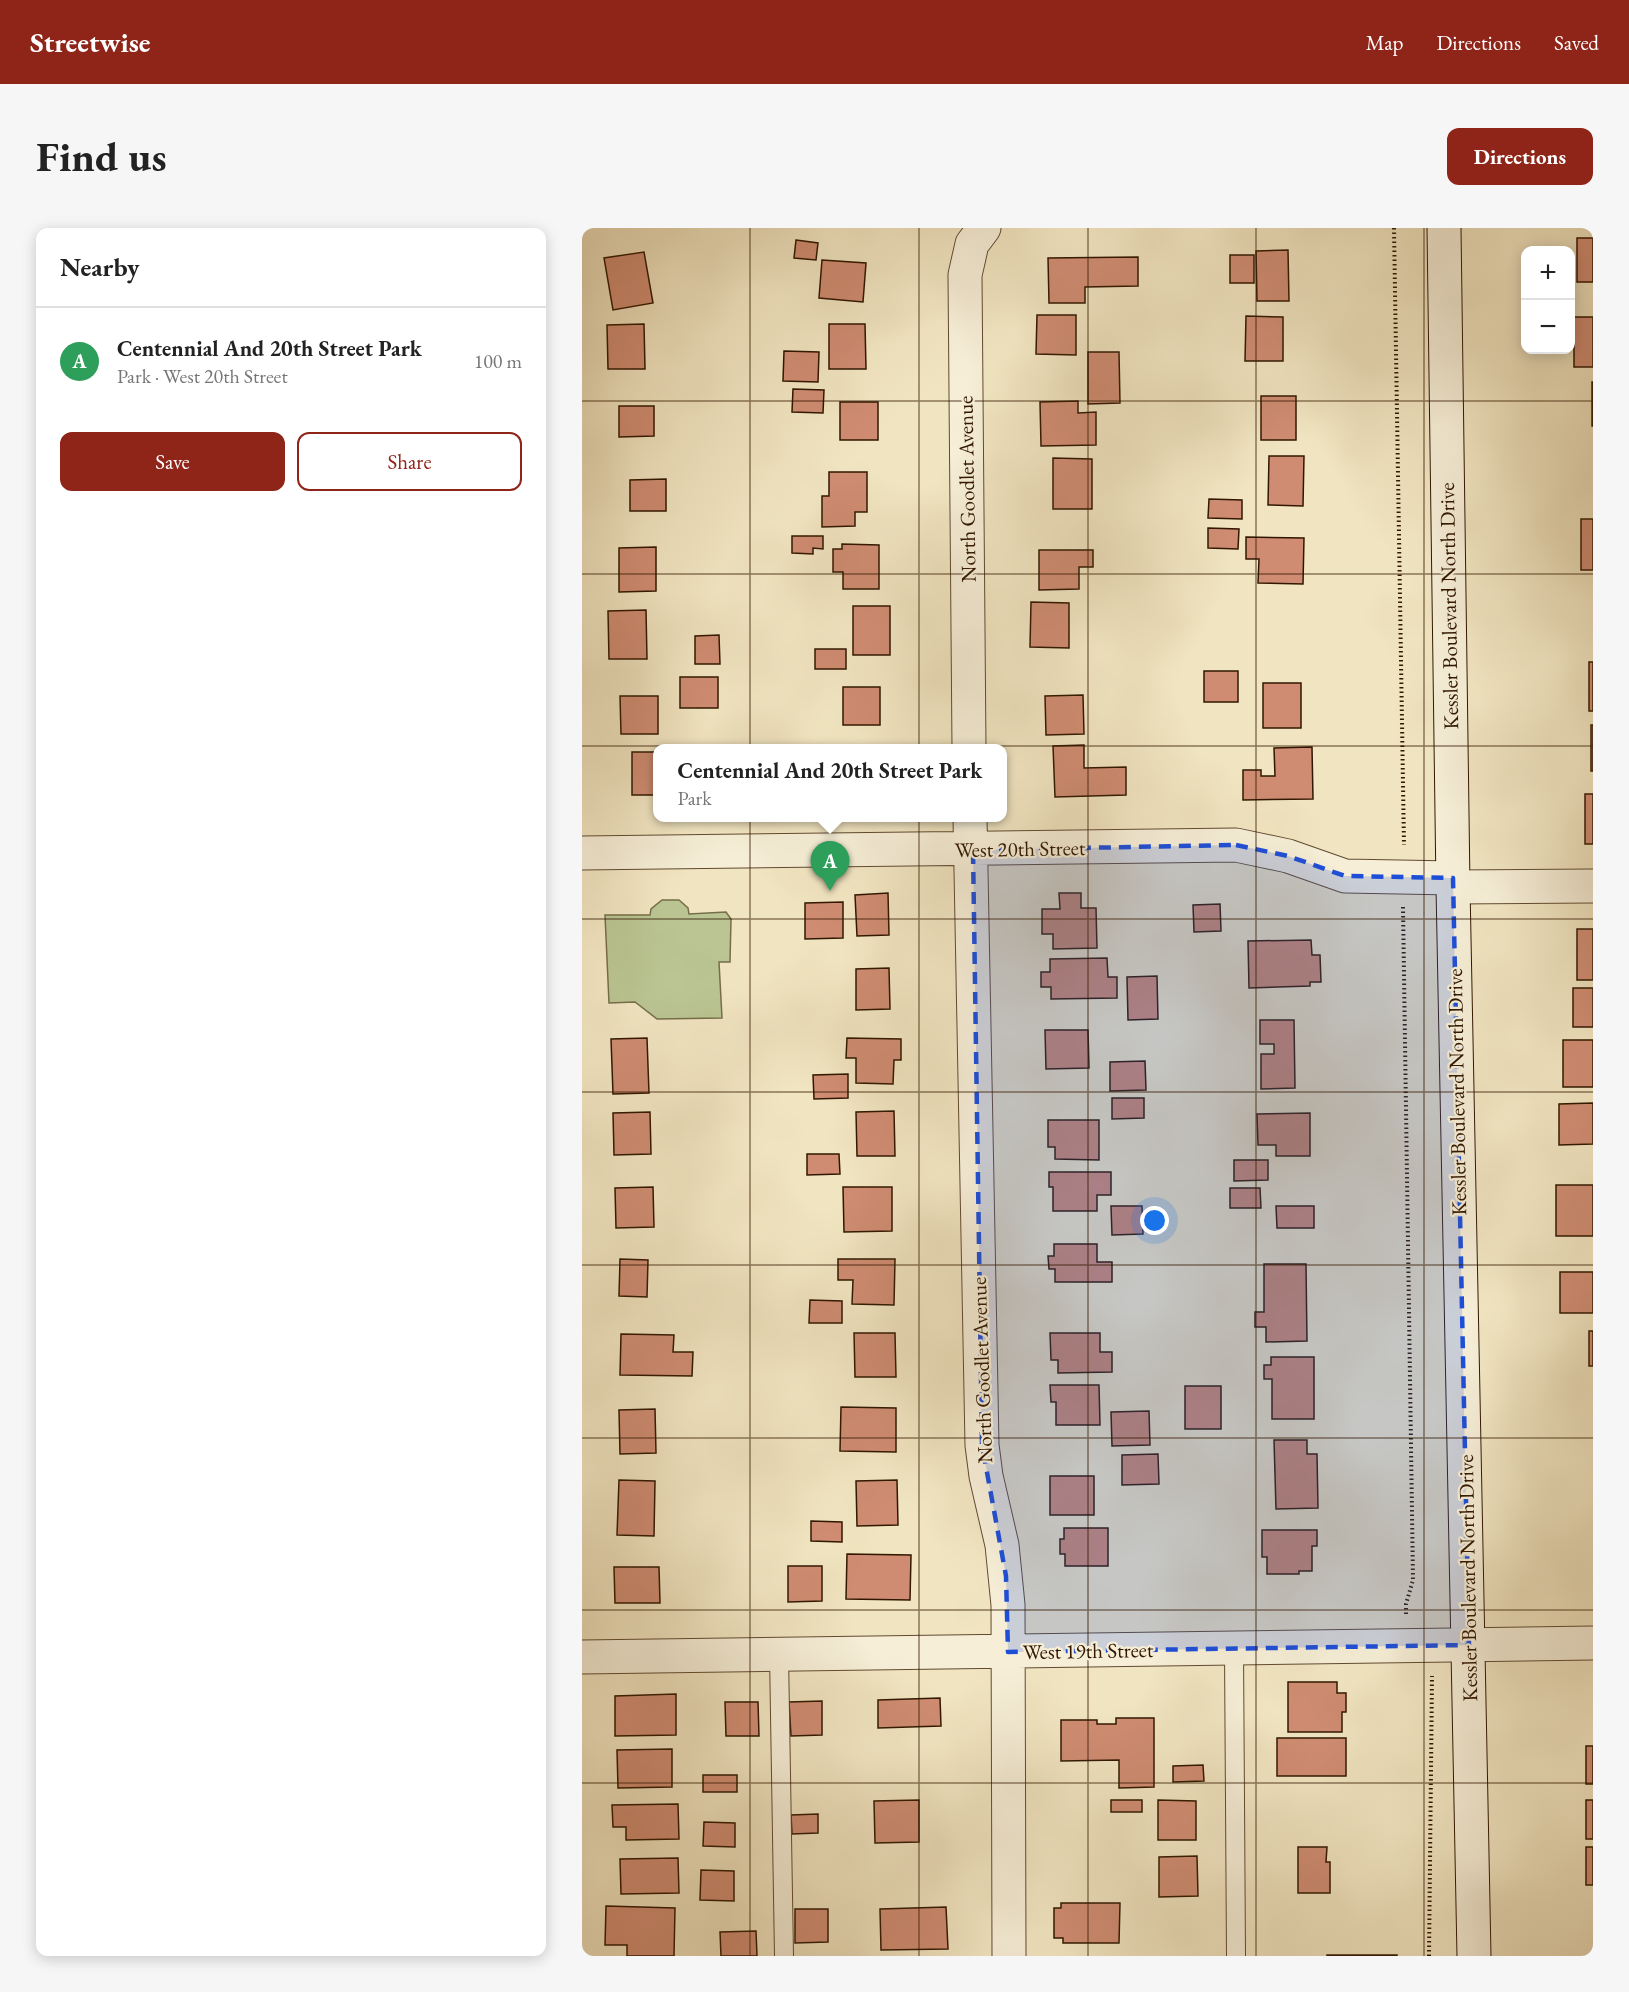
<!DOCTYPE html>
<meta charset="utf-8">
<style>
body{margin:0;font-family:"EB Garamond",serif;background:#f6f6f6;color:#222}
.controls{position:absolute;right:18px;top:18px;display:grid;overflow:hidden;border-radius:12px;box-shadow:0 3px 15px #0003}
.controls button{width:54px;height:54px;display:grid;place-items:center;padding:0;border:0;border-bottom:2px solid #e0e0e0;background:#fff;color:#222;font:30px sans-serif}
.you{position:absolute;left:573px;top:993px;width:21px;height:21px;margin:-15px;border:4px solid #fff;border-radius:50%;background:#1a73e8;box-shadow:0 0 0 9px #1a73e833}
.badge{display:grid;place-items:center;width:39px;height:39px;border-radius:50%;background:#8f2418;color:#fff;font-size:20px;font-weight:700}
.pin{position:absolute;translate:-50% -50px;filter:drop-shadow(0 2px 3px #0008)}
.pin::after{content:'';position:absolute;top:32px;width:21px;height:18px;background:inherit;clip-path:polygon(0 0,100% 0,50% 100%)}
.popup{position:absolute;left:71px;top:516px;width:354px;height:78px;box-sizing:border-box;display:grid;place-content:center;border-radius:12px;background:#fff;filter:drop-shadow(0 2px 4px #0005);font-size:20px;white-space:nowrap;color:#767676}
.popup b{font-size:22px;color:#222}
.popup::after{content:'';position:absolute;left:50%;top:100%;margin-left:-12px;border:12px solid transparent;border-top-color:#fff}
.list{margin:0;padding:0;list-style:none}
h2{display:flex;justify-content:space-between;align-items:center;height:78px;margin:0;padding:0 24px;font-size:26px}
h2 small{font-size:20px;font-weight:400;color:#767676}
.list li{display:grid;grid-template-columns:39px 1fr auto;gap:18px;align-items:center;box-sizing:border-box;height:108px;padding:0 24px;border-top:2px solid #e0e0e0}
.list b{display:block;font-size:22px;white-space:nowrap}
.list p{margin:0;font-size:20px;white-space:nowrap;color:#767676}
.list em{font-size:20px;font-style:normal;color:#767676}
.actions{display:flex;gap:12px;padding:18px 24px}
.actions a{flex:1;padding:14px 0;border:2px solid #8f2418;border-radius:12px;text-align:center;font-size:21px;color:#8f2418}
.actions .main{background:#8f2418;color:#fff}
.map{position:relative;flex:none;width:1011px;height:1728px;overflow:hidden;border-radius:12px}
header{display:flex;align-items:center;gap:36px;box-sizing:border-box;height:84px;padding:0 30px;background:#8f2418;color:#fff}
header strong{font-size:28px}
nav{display:flex;gap:33px;margin-inline-start:auto;font-size:21px}
.intro{display:flex;align-items:center;justify-content:space-between;box-sizing:border-box;height:144px;padding:0 36px}
h1{margin:0;font-size:42px}
.button{padding:15px 27px;border-radius:12px;background:#8f2418;color:#fff;font-size:21px;font-weight:700}
main{display:flex;gap:36px;padding:0 36px}
aside{flex:1;background:#fff;border-radius:12px;box-shadow:0 3px 15px #0003}
.map>svg:first-child{display:block}
.green{fill:#bac593;stroke:#766e4a;stroke-width:1.5}
.building{fill:#cf8c72;stroke:#311700;stroke-width:1.5}
.lines{fill:none;stroke-linecap:round;stroke-linejoin:round}
.service-casing{stroke:#614a30;stroke-width:20}
.minor-casing{stroke:#614a30;stroke-width:35}
.secondary-casing{stroke:#311700;stroke-width:35}
.path{stroke:#311700;stroke-width:4;stroke-dasharray:1.5 3;stroke-linecap:butt}
.service{stroke:#f6eed7;stroke-width:18}
.minor{stroke:#f6eed7;stroke-width:33}
.secondary{stroke:#f6eed7;stroke-width:33}
.marked{fill:#1d4ed8;fill-opacity:0.2;stroke:#1d4ed8;stroke-width:4.5;stroke-dasharray:12 8;stroke-linejoin:round}
.grid{fill:none;stroke:#311700;stroke-width:1.5;stroke-opacity:0.55}
.labels{text-anchor:middle;stroke-width:4.5;stroke-linejoin:round;paint-order:stroke}
.street-label{font-size:21px;fill:#311700;stroke:#f6eed7}
</style>
<header>
<strong>Streetwise</strong>
<nav><a>Map</a><a>Directions</a><a>Saved</a></nav>
</header>
<div class="intro"><h1>Find us</h1><a class="button">Directions</a></div>
<main>
<aside>
<h2>Nearby<small></small></h2>
<ul class="list">
<li><span class="badge" style="background:#2e9e5b">A</span><div><b>Centennial And 20th Street Park</b><p>Park · West 20th Street</p></div><em>100 m</em></li>
</ul>
<div class="actions"><a class="main">Save</a><a>Share</a></div>
</aside>
<div class="map">
<svg width="1011" height="1728" viewBox="0 0 1011 1728">
<rect width="100%" height="100%" fill="#f1e5c1"/>
<filter id="stains"><feTurbulence type="fractalNoise" baseFrequency=".00333" numOctaves="4"/><feColorMatrix values="0 0 0 0 .2 0 0 0 0 .09 0 0 0 0 .02 0 0 0 .5 -.17"/></filter>
<radialGradient id="worn" r=".72"><stop offset=".6" stop-color="#630" stop-opacity="0"/><stop offset="1" stop-color="#630" stop-opacity=".3"/></radialGradient>
<path class="green" d="M80 672H97L106 680 107 686 144 684 149 691 148 734H137L140 790 75 791 53 774 27 775 23 687H68L69 681Z"/>
<path class="building" d="M995 10H1011V54H995Z
M214 12 236 15 234 32 212 30Z
M706 22 707 73H675L674 23Z
M62 24 71 75 31 82 22 30Z
M648 27H672V55H648Z
M556 29V58L503 59V75H467L466 30Z
M240 32 284 35 281 74 237 70Z
M455 87H494V127L454 126Z
M664 88 701 89V133H663Z
M992 89H1011V139H992Z
M62 96 63 141H26L25 97Z
M247 96H283L284 141H247Z
M202 123 237 124 236 154 201 153Z
M506 124H537L538 175 506 176Z
M1010 154H1011V198H1010Z
M211 161 242 162 241 185 210 184Z
M679 168H714V212H679Z
M496 173V185L514 184V217L459 218 458 174Z
M258 174H296V212H258Z
M37 178H72V208L37 209Z
M687 228H722L721 278 686 277Z
M471 230 510 231V281H471Z
M247 244H285V284H273V298L240 299V268H247Z
M84 251V283H48V252Z
M627 271 660 272V291L626 290Z
M999 291H1011V342H999Z
M626 300 657 301 656 321 626 320Z
M210 308H241V321L231 320V326L210 325Z
M664 309 722 310 721 356 676 355 677 331H664Z
M260 316 297 317V361H261V344H251V321H260Z
M74 319V363L37 364V320Z
M457 322H511V339H497V361L457 362Z
M449 374 487 375V420L448 419Z
M271 378H308V427H271Z
M64 382 65 431H27L26 383Z
M137 407 138 436H113V408Z
M233 421H264V441H233Z
M1007 434H1011V483H1007Z
M622 443H656V474H622Z
M98 449H136V480H98Z
M681 455H719V500H681Z
M261 459H298V497H261Z
M501 467 502 506 464 507 463 468Z
M38 468H76V506H39Z
M1009 497H1011V543H1009Z
M502 517V540L544 539V567L473 569 471 518Z
M730 519 731 571 661 572V542H679V548H693L692 520Z
M50 524H76V567H50Z
M1003 566H1011V616H1003Z
M306 665 307 707 275 708 273 667Z
M477 665H499V680H514L515 720 471 721V706H460V681H478Z
M261 674V710L223 711V675Z
M638 676 639 703 612 704 611 677Z
M995 701H1011V752H995Z
M729 712 730 727H738L739 754H728V758L667 760 666 713Z
M525 730 526 749H535V770L469 771V759H459V744H468V731Z
M307 740 308 781 274 782V741Z
M575 748 576 791 546 792 545 749Z
M991 760H1011V799H991Z
M678 792H712L713 860 679 861V826H692V816H678Z
M463 802H506L507 840 464 841Z
M65 810 67 865 31 866 29 811Z
M265 810 319 811V832H312L311 856 274 855V830H264Z
M981 812H1011V859H981Z
M563 833 564 862 528 863V834Z
M266 846V870L232 871 231 847Z
M530 870H562V890L530 891Z
M1011 875V916L977 917V876Z
M312 883 313 928H275L274 884Z
M68 884 69 926 32 927 31 885Z
M728 885V928H694V917H676L675 886Z
M466 892H517V932L473 931V919H466Z
M225 926H257L258 946 225 947Z
M652 932H686V952L652 953Z
M467 944H529V967H515V983H471V959H467Z
M974 957H1011V1008H974Z
M71 959 72 999 34 1000 33 960Z
M261 959H310V1003L262 1004Z
M648 960H678L679 980H648Z
M529 978H560L561 1006 530 1007Z
M694 978H732V1000H695Z
M472 1016H515V1034H530V1054H473V1041H467L466 1028H472Z
M38 1031 66 1032 65 1069 37 1068Z
M256 1031H313L312 1077 270 1076 271 1052H256Z
M682 1036H724L725 1113 684 1114V1099H673V1084H682Z
M978 1044H1011V1085H978Z
M228 1072 260 1073V1095H227Z
M1007 1103H1011V1138H1007Z
M272 1105H313L314 1149H273Z
M468 1105H518V1124H530V1144L476 1145V1132H469Z
M39 1106 92 1107 91 1124H111L110 1148 38 1147Z
M689 1129H732V1191H690V1151H682V1137H689Z
M468 1157H517L518 1197H474V1174H469Z
M603 1158H639V1201H603Z
M259 1179 314 1180V1224L258 1223Z
M73 1181 74 1225 38 1226 37 1182Z
M567 1183 568 1217 530 1218 529 1184Z
M692 1212H725V1226H735L736 1280 694 1281Z
M576 1226 577 1256 540 1257V1227Z
M468 1248H512V1287H468Z
M37 1252 73 1253 72 1308 35 1307Z
M315 1252 316 1297 275 1298 274 1253Z
M229 1293 260 1294V1314L229 1313Z
M482 1300H526V1338H483V1326H478V1311H482Z
M680 1302H735V1318H730V1343H717V1346H685V1329H680Z
M265 1326 329 1327 328 1372 264 1371Z
M206 1338H240V1373L206 1374Z
M32 1339H77L78 1375H33Z
M706 1454H755V1465H764V1484H760V1504H706Z
M94 1466V1507L33 1508V1468Z
M358 1470 359 1498 296 1500V1472Z
M240 1473V1507L209 1508 207 1474Z
M143 1474H176L177 1508H144Z
M534 1490H572V1559L537 1560V1532L479 1533V1492H515V1496H534Z
M695 1510H764V1548H695Z
M1004 1518H1011V1556H1004Z
M90 1521V1559L36 1560 35 1522Z
M621 1537 622 1553 591 1554V1538Z
M121 1547H155V1564H121Z
M337 1572V1614L293 1615 292 1573Z
M529 1572H560V1584H529Z
M576 1572 614 1573V1612H576Z
M1004 1572H1011V1611H1004Z
M96 1576 97 1611 44 1612V1599H31L30 1577Z
M236 1586V1605L210 1606 209 1587Z
M122 1594 153 1595V1619L121 1618Z
M716 1619H745L744 1634H748V1665H716Z
M1004 1619H1011V1657H1004Z
M615 1628 616 1668 577 1669V1629Z
M96 1630 97 1665 39 1666 38 1631Z
M119 1642 152 1643V1673L118 1672Z
M479 1675H538L537 1715H481V1710H472V1680H479Z
M24 1678 93 1680 92 1728H45V1717H23Z
M364 1679 366 1721 299 1722 298 1681Z
M213 1681H246V1714L213 1715Z
M174 1703 175 1728H139L138 1704Z
M745 1727H815V1728H745Z"/>
<g class="lines">
<g class="service-casing">
<path id="service" d="M652 1421 654 1728
M197 1426 202 1728"/>
</g>
<g class="minor-casing">
<path id="minor" d="M387 520 383 47 390 16 402 0
M388 590 400 1217 404 1248 420 1317 426 1377 427 1728
M0 625 654 617 706 628 763 648 871 650
M871 659 1011 658
M0 1429 1011 1415"/>
</g>
<g class="secondary-casing">
<path id="secondary" d="M862 0 871 659 892 1728"/>
</g>
<path class="path" d="M812 0 822 617
M821 679 831 1352 824 1376V1387
M847 1728 850 1448"/>
<use href="#service" class="service"/>
<use href="#minor" class="minor"/>
<use href="#secondary" class="secondary"/>
</g>
<path class="marked" d="M654 617 706 628 763 648 871 650 887 1417 426 1424 424 1348 400 1217 391 622Z"/>
<path class="grid" d="M168 0V1728M337 0V1728M506 0V1728M674 0V1728M842 0V1728M0 173H1011M0 346H1011M0 518H1011M0 691H1011M0 864H1011M0 1037H1011M0 1210H1011M0 1382H1011M0 1555H1011"/>
<g class="labels">
<g class="street-label">
<text transform="translate(385 261) rotate(-91)" y="7">North Goodlet Avenue</text>
<text transform="translate(867 378) rotate(-91)" y="7">Kessler Boulevard North Drive</text>
<text transform="translate(438 621) rotate(-1)" y="7">West 20th Street</text>
<text transform="translate(875 864) rotate(-91)" y="7">Kessler Boulevard North Drive</text>
<text transform="translate(400 1142) rotate(-92)" y="7">North Goodlet Avenue</text>
<text transform="translate(886 1350) rotate(-91)" y="7">Kessler Boulevard North Drive</text>
<text transform="translate(506 1423) rotate(-1)" y="7">West 19th Street</text>
</g>
</g>
<rect width="100%" height="100%" filter="url(#stains)"/>
<rect width="100%" height="100%" fill="url(#worn)"/>
</svg>
<div class="controls">
<button>+</button>
<button>−</button>
</div>
<div class="you"></div>
<div class="pin badge" style="left:248px;top:663px;background:#2e9e5b">A</div>
<div class="popup"><b>Centennial And 20th Street Park</b>Park</div>
</div>
</main>
